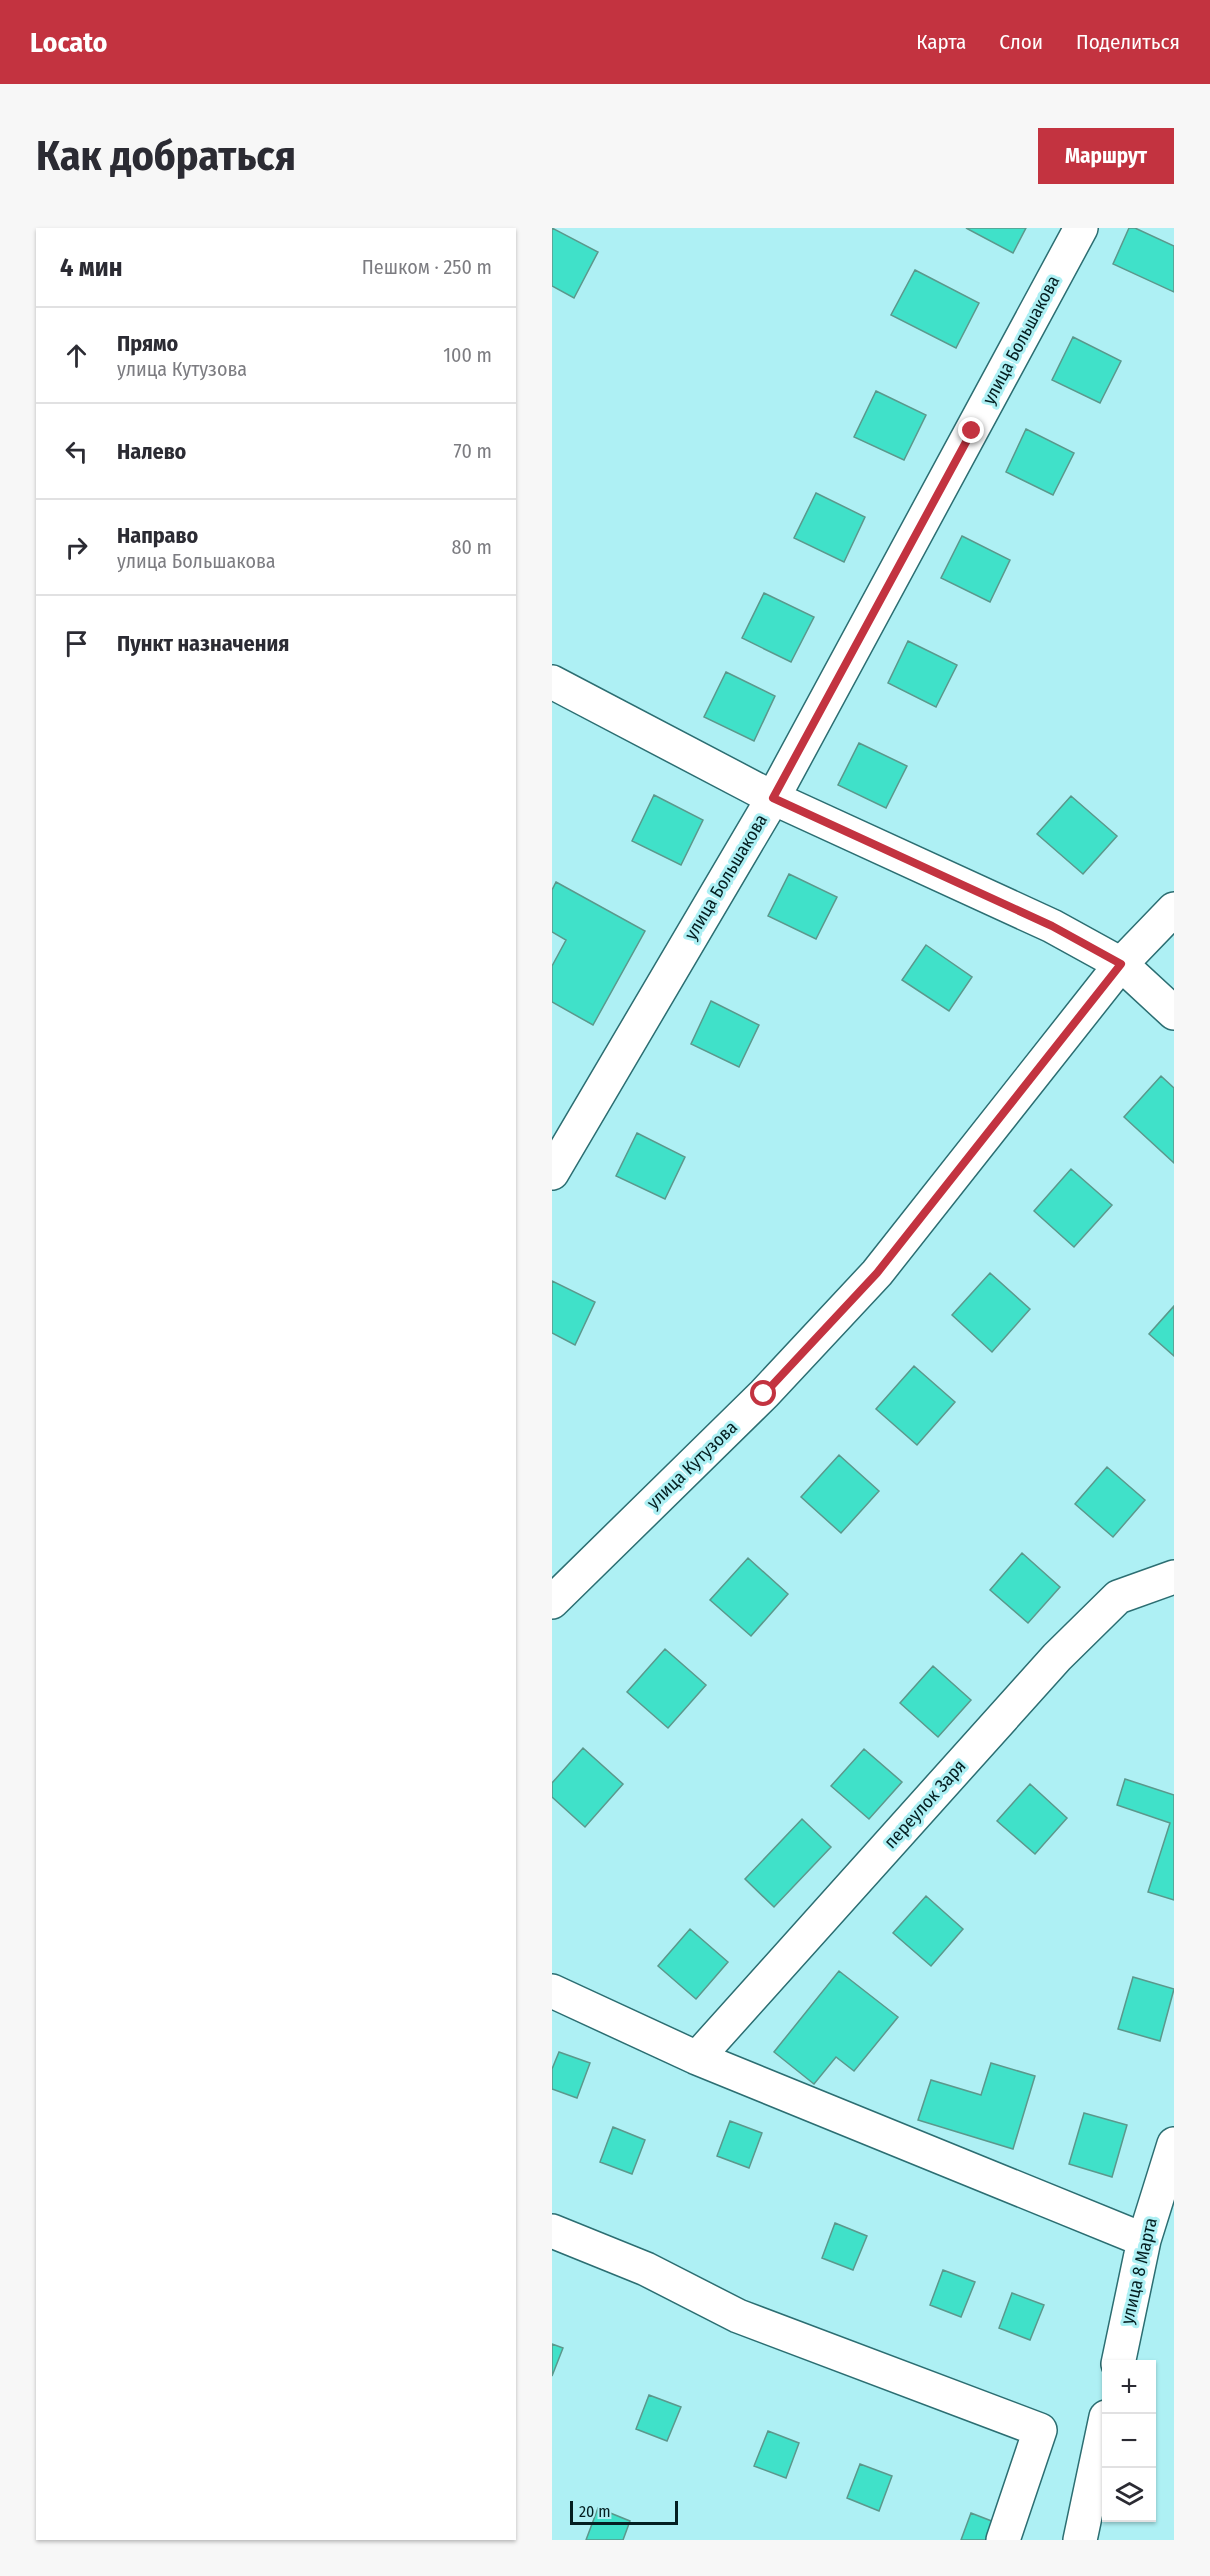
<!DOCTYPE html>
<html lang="ru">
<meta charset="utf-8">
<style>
body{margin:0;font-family:"Fira Sans Condensed",sans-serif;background:#f7f7f7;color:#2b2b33}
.controls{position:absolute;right:18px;bottom:18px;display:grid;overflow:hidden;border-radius:0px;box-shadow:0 2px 4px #0004}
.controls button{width:54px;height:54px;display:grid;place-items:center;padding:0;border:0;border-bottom:2px solid #e1e1e2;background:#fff;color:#2b2b33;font:30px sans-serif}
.scale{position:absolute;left:18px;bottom:15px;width:108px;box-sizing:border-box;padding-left:6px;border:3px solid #041f21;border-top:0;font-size:16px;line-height:21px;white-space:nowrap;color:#041f21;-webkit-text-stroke:4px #aef0f4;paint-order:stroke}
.stop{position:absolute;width:18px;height:18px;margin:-14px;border:4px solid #c33340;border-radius:50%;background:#fff}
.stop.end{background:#c33340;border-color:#fff;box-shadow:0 2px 6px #0008}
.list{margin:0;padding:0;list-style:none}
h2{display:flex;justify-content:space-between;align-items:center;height:78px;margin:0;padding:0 24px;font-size:26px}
h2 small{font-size:20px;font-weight:400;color:#7c7c81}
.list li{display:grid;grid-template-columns:39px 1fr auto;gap:18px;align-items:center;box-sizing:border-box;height:96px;padding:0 24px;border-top:2px solid #e1e1e2}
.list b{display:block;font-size:22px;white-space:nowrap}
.list p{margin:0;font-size:20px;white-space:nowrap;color:#7c7c81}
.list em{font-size:20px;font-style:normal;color:#7c7c81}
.icon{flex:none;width:33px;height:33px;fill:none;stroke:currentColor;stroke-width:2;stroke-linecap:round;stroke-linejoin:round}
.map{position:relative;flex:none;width:622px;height:2312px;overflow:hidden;border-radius:0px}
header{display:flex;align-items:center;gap:36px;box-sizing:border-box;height:84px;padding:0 30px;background:#c33340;color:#fff}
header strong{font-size:28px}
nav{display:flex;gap:33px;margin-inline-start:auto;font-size:21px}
.intro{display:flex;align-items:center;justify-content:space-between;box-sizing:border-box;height:144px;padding:0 36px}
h1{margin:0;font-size:42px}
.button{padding:15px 27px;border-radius:0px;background:#c33340;color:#fff;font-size:21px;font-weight:700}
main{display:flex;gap:36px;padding:0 36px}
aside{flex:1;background:#fff;border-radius:0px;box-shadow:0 2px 4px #0004}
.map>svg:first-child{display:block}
.building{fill:#40e1c9;stroke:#5b988c;stroke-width:1.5}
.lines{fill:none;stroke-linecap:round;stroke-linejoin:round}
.minor-casing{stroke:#2c6e72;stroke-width:36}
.major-casing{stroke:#2c6e72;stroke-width:36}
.minor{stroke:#fff;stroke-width:33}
.major{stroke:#fff;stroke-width:33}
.route{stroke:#c33340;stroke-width:8}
.labels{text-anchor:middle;stroke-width:6;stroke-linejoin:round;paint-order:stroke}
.street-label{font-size:18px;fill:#041f21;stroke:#aef0f4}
</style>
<header>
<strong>Locato</strong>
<nav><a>Карта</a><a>Слои</a><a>Поделиться</a></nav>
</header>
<div class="intro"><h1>Как добраться</h1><a class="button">Маршрут</a></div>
<main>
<aside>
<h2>4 мин<small>Пешком · 250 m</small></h2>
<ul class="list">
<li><svg class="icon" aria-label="ahead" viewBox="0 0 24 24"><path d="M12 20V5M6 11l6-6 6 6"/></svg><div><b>Прямо</b><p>улица Кутузова</p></div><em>100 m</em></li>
<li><svg class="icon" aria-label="left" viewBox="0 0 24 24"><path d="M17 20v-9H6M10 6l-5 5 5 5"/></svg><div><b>Налево</b></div><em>70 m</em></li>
<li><svg class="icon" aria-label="right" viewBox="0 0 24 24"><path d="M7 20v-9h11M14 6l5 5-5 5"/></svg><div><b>Направо</b><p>улица Большакова</p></div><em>80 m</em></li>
<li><svg class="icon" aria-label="arrive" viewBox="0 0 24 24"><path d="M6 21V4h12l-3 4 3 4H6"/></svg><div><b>Пункт назначения</b></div></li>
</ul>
</aside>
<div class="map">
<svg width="622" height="2312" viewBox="0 0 622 2312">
<rect width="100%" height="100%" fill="#aef0f4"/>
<path class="building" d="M0 0 46 24 22 70 0 58Z
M414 0H474L461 25Z
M577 0H583L622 18V64L561 36Z
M363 42 427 75 404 120 339 87Z
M521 109 569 133 548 175 500 152Z
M324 163 374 187 352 232 302 209Z
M474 201 522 225 501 267 454 244Z
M264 265 313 289 292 334 242 310Z
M410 308 458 332 438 374 389 350Z
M212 365 262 389 239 434 190 410Z
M356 413 405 437 384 479 336 455Z
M174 444 223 468 202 513 152 489Z
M307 515 355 538 334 580 286 557Z
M102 567 151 592 129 637 80 613Z
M519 568 565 608 531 646 485 606Z
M237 646 285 669 264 711 216 688Z
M4 654 93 703 41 797 0 774V738L14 712 0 704V662Z
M374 717 420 749 397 783 350 752Z
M159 773 207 797 187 839 139 816Z
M609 848 622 860V935L572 889Z
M85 905 133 929 113 971 64 948Z
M519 941 560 977 522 1019 482 983Z
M438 1045 478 1081 440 1124 400 1087Z
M0 1053 43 1074 23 1117 0 1105Z
M622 1078V1128L597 1106Z
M362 1138 403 1174 365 1217 324 1181Z
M287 1227 327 1263 289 1305 249 1269Z
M555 1239 593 1272 561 1309 523 1276Z
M470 1325 508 1359 476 1395 438 1362Z
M196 1330 236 1366 199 1408 158 1372Z
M113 1421 154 1457 116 1500 75 1464Z
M381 1438 419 1472 386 1509 348 1475Z
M31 1520 71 1556 33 1599 0 1569V1555Z
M312 1521 350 1554 317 1591 279 1558Z
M573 1551 622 1567V1672L596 1664 618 1595 565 1577Z
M478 1556 515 1590 483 1626 445 1593Z
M250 1591 279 1619 222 1679 193 1651Z
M374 1668 411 1701 379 1738 341 1705Z
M138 1701 176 1734 144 1771 106 1738Z
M287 1743 346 1789 302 1843 284 1829 262 1856 222 1824Z
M581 1749 622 1761 608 1813 566 1801Z
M7 1824 38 1835 25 1870 0 1861V1841Z
M439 1835 483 1848 461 1921 366 1892 379 1852 429 1867Z
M532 1885 575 1897 560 1949 517 1936Z
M178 1893 210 1905 197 1940 165 1928Z
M61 1899 93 1912 80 1946 48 1934Z
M283 1995 315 2008 301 2042 270 2030Z
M391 2042 423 2054 409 2089 378 2077Z
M460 2065 492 2077 478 2112 447 2100Z
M0 2116 11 2120 0 2148Z
M97 2167 129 2179 115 2213 84 2201Z
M216 2203 247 2215 234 2250 202 2238Z
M308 2236 340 2248 327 2283 295 2270Z
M46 2280 78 2293 71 2312H34Z
M419 2285 450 2297 444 2312H409Z"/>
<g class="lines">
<g class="minor-casing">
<path id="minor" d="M0 454 221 570 500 698 569 736 622 785
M0 945 221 570 529 0
M0 1763 145 1830 592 2012
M145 1830 505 1429 566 1369 622 1349
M0 2003 94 2041 186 2088 488 2202 451 2312
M566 2136 592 2012 622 1916
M528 2312 554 2189"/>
</g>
<g class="major-casing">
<path id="major" d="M0 1374 212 1166 325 1045 569 736 622 681"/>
</g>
<use href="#minor" class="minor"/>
<use href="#major" class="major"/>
</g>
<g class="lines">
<path class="route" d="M212 1166 325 1045 569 736 500 698 221 570 420 203"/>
</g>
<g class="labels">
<g class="street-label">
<text transform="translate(469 112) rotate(-62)" y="6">улица Большакова</text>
<text transform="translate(174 649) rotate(-59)" y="6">улица Большакова</text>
<text transform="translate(140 1237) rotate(-44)" y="6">улица Кутузова</text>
<text transform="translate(373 1576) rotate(-48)" y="6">переулок Заря</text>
<text transform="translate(587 2043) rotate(-77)" y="6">улица 8 Марта</text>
</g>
</g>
</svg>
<div class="controls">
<button>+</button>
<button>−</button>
<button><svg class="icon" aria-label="layers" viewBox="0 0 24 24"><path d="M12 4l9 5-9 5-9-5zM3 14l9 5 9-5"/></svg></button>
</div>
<div class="scale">20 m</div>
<div class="stop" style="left:212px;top:1166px"></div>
<div class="stop end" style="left:420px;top:203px"></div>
</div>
</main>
